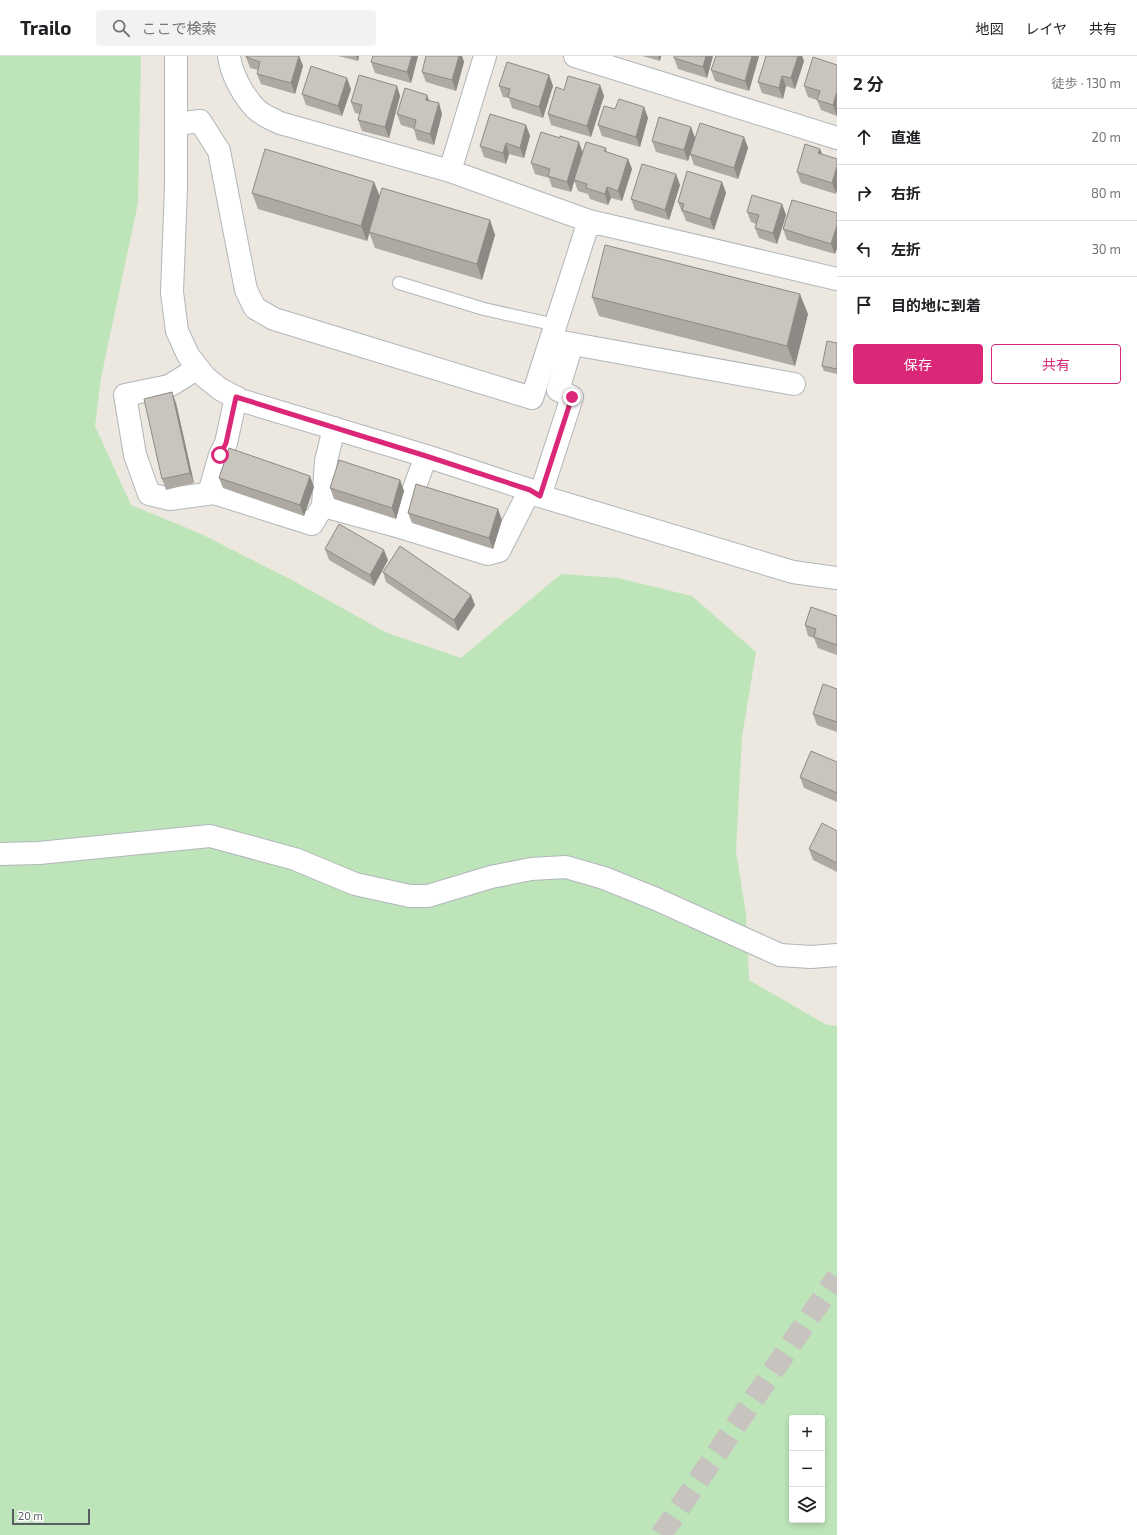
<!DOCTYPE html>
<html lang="ja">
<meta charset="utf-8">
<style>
body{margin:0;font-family:"Exo 2","Noto Sans JP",sans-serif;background:#f2f2f2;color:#202124}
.controls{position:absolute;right:12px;bottom:12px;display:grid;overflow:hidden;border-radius:4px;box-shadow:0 2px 6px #0003}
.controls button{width:36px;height:36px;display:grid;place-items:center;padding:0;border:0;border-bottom:1px solid #e0e0e0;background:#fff;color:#202124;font:20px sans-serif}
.scale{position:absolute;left:12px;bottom:10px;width:78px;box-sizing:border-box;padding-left:4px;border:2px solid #585d61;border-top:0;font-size:11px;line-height:14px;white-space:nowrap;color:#585d61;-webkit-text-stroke:3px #fff;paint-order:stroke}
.stop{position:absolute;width:12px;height:12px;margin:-9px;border:3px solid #db2777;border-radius:50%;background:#fff}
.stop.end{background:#db2777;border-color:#fff;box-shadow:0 1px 4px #0008}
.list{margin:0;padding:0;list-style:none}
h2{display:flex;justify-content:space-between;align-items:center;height:52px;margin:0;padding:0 16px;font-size:17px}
h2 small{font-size:13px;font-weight:400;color:#757577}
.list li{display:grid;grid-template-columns:26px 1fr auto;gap:12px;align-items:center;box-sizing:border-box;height:56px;padding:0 16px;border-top:1px solid #e0e0e0}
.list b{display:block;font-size:15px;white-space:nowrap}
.list em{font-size:13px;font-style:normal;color:#757577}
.actions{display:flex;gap:8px;padding:12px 16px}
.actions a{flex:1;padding:9px 0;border:1px solid #db2777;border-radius:4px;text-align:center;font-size:14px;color:#db2777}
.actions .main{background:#db2777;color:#fff}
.icon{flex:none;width:22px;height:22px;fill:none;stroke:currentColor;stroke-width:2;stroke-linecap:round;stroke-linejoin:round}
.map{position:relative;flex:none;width:837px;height:1479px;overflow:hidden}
header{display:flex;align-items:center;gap:24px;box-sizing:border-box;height:56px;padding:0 20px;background:#fff;border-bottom:1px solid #e0e0e0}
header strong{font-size:19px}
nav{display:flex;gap:22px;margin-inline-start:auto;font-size:14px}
.search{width:280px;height:36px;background:#f2f2f2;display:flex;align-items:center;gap:10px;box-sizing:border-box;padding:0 14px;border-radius:4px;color:#757577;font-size:15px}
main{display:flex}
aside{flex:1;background:#fff}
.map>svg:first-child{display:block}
.green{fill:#bee5b9;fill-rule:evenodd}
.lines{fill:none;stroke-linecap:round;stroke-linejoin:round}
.secondary-tunnel{stroke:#c7c4c0;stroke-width:22;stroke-dasharray:22 11;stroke-linecap:butt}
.service-casing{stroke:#b2b6bb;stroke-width:14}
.minor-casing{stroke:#b2b6bb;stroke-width:24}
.tertiary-casing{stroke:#b2b6bb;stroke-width:24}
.service{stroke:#fff;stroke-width:12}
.minor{stroke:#fff;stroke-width:22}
.tertiary{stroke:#fff;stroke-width:22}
.wall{fill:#aea9a3}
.shaded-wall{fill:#8d8985}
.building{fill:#cac4be;stroke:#8d8985}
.route{stroke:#db2777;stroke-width:5}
</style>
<header>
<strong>Trailo</strong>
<div class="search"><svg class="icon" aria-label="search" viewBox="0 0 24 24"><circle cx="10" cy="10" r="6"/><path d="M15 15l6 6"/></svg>ここで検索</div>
<nav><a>地図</a><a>レイヤ</a><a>共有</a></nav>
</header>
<main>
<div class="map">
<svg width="837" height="1479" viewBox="0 0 837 1479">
<rect width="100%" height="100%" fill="#ece7df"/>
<path class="green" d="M0 0H141L138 147 101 322 95 370 131 449 199 477 290 523 385 576 461 602 561 518 618 522 692 540 756 596 742 681 736 795 746 858 749 924 827 969 837 970V1479H0ZM792 1362H822V1464H792Z"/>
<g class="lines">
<path class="secondary-tunnel" d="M661 1479 837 1221"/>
<g class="service-casing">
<path id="service" d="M399 227 484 253 556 269"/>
</g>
<g class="minor-casing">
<path id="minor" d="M229 0C231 17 243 40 256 53 262 59 272 63 280 67L450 115 589 165 837 223
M575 0 837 82
M176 68 200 65 219 95 246 234 255 252 274 263 532 342 589 165
M450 115 485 0
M172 236 177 275 188 299 205 321 220 333 240 344 426 400 530 434 540 440 793 516 837 522
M551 284 794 328
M198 312 169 330 125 339 135 399 149 438 170 443 214 437 312 468 323 450
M334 372 326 405 323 450 400 471 488 498 499 495 530 434
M209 437 220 399 226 387 236 341
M540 440 572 341 558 334 572 288
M400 471 426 400
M0 798 39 797 210 780 295 803 355 828 410 840H428L491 821 531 813 566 811 604 822 656 843 780 899 811 901 837 899"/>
</g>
<g class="tertiary-casing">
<path id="tertiary" d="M172 236 176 131V0"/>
</g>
<use href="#service" class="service"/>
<use href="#minor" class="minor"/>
<use href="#tertiary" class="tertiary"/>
</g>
<path class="wall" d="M246 0H299L303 10 295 38 261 28 257 18 258 14 250 12 246 1Z
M338 0H359L358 5Z
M373 0H418L411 27 375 17 371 6Z
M426 0H462L464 6 456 35 426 26 422 16Z
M642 0H661L660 5Z
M674 0H713L707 22 678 13 674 2Z
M759 0 749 35 715 25 711 14Z
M766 0H802L804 5 795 33 786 30 783 43 762 37 758 26Z
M837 9V60L821 54 817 44 808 41 804 30Z
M549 19 553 30 543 62 512 52 509 42 503 41 499 30Z
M600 29 604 40 591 81 551 69 548 58 564 34Z
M397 30 400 40 389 82 362 75 358 64 360 58 355 57 351 46Z
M351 33 342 60 306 49 302 38Z
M429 44 442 58 434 89 417 84 414 73 401 69 397 58Z
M644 51 648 62 640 91 602 80 598 69 615 53Z
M526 69 530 80 524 102 509 98 506 108 484 101 480 90Z
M691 71 695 82 688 105 656 96 652 85Z
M744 81 748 92 738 123 694 109 690 98Z
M606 92 607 96 628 103 632 113 622 145 611 142 608 149 590 143 588 138 578 135 574 124 578 113 571 136 552 131 549 122 535 118 531 107Z
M820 93 822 98 836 138 801 127 797 116Z
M374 126 380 141 367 185 258 153 252 137Z
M722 126 726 137 714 174 686 165 683 157 682 156 678 146Z
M680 129 669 164 635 154 631 143Z
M782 148 786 159 777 188 759 182 755 172 756 168 751 166 747 156Z
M837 157 835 198 787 184 783 173Z
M490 164 495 179 482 224 375 192 369 176Z
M592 241 808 258 795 310 599 260Z
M837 287V318L824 315 822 310Z
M176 347 194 427 166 434 162 423Z
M219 422 314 431 304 460 223 432Z
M400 424 404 435 396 463 334 443 330 432Z
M408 457 502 464 493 493 412 467Z
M325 493 388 504 374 530 329 504Z
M383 516 475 549 458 575 386 526Z
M837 560V599L818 592 814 582 808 580 805 569Z
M837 633V676L817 669 813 658Z
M837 706V746L804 732 800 721Z
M837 775V816L813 804 809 793Z"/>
<path class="shaded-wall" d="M299 0 303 10 295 38 291 27Z
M356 0H359L358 5Z
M412 0H418L411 27 407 16Z
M459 0H462L464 6 456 35 452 24Z
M658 0H661L660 5Z
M706 0H713L707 22 703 11Z
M752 0H759L749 35 745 25Z
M798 0H802L804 5 795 33 791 22Z
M549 19 553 30 543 62 539 51Z
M782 20 786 30 783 43 779 32Z
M347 22 351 33 342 60 338 50Z
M600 29 604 40 591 81 587 70Z
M397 30 400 40 389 82 385 71Z
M837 35V60L833 49Z
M427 39 431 49 426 44Z
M439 47 442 58 434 89 430 78Z
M644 51 648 62 640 91 636 81Z
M526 69 530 80 524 102 520 92Z
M691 71 695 82 688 105 684 94Z
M744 81 748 92 738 123 734 112Z
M579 86 583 97 571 136 567 126Z
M506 87 509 98 506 108 503 97Z
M820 93 824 103 818 97Z
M628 103 632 113 622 145 618 135Z
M837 110V134L836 138 832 127Z
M676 118 680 129 669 164 665 154Z
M374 126 380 141 367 185 361 170Z
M722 126 726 137 714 174 710 163Z
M607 131 611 142 608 149 605 138Z
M782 148 786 159 777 188 773 177Z
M490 164 495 179 482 224 477 208Z
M837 169V193L835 198 831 188Z
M800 238 808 258 795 310 787 290Z
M172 336 176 347 194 427 190 417Z
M310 420 314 431 304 460 300 449Z
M400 424 404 435 396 463 392 452Z
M498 453 502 464 493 493 489 482Z
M384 494 388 504 374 530 370 519Z
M471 539 475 549 458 575 454 564Z"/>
<path class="building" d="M246 0H299L291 27 257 18 260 6 246 1Z
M373 0H412L407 16 371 6Z
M426 0H459L452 24 422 16Z
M674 0H706L703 11 674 2Z
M716 0H752L745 25 711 14Z
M766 0H798L791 22 782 20 779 32 758 26Z
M813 1 837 9V35L833 49 817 44 820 35 804 30Z
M507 6 549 19 539 51 508 41 510 33 499 30Z
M311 10 347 22 338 50 302 38Z
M359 19 397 30 385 71 358 64 362 49 351 46Z
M568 20 600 29 587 70 548 58 556 31 564 34Z
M405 32 427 39 426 44 439 47 430 78 414 73 416 64 397 58Z
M619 43 644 51 636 81 598 69 604 50 615 53Z
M490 58 526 69 520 92 506 87 503 97 480 90Z
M659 61 691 71 684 94 652 85Z
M700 67 744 81 734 112 690 98Z
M541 76 560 82V80L579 86 567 126 548 120 550 113 531 107Z
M586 86 606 92 604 95 628 103 618 135 607 131 605 138 586 132 587 128 574 124Z
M805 88 820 93 818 97 837 103V110L832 127 797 116Z
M265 93 374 126 361 170 252 137Z
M642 108 676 118 665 154 631 143Z
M687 115 722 126 710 163 682 154 684 148 678 146Z
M382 132 490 164 477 208 369 176Z
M752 139 782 148 773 177 755 172 759 159 747 156Z
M792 144 837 157V169L831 188 783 173Z
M605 189 800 238 787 290 592 241Z
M827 285 837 287V313L822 310Z
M172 336 190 417 162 423 144 343Z
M229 392 310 420 300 449 219 422Z
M339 404 400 424 392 452 330 432Z
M416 428 498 453 489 482 408 457Z
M339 468 384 494 370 519 325 493Z
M400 490 471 539 454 564 383 516Z
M811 551 837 560V589L814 581 816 573 805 569Z
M823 628 837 633V666L813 658Z
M811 695 837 706V737L800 721Z
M822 767 837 775V807L809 793Z"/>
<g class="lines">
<path class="route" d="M220 399 226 387 236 341 426 400 530 434 540 440 572 341"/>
</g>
</svg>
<div class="controls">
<button>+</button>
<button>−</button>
<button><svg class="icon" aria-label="layers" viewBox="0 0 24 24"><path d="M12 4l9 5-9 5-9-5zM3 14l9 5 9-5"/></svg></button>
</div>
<div class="scale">20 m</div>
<div class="stop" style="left:220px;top:399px"></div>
<div class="stop end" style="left:572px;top:341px"></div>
</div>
<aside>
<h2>2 分<small>徒歩 · 130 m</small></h2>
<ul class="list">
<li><svg class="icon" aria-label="ahead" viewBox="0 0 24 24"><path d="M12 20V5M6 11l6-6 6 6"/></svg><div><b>直進</b></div><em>20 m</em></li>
<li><svg class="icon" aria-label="right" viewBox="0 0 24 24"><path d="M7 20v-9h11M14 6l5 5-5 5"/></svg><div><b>右折</b></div><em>80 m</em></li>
<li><svg class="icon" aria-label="left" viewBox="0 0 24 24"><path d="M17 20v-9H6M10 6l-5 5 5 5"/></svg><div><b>左折</b></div><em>30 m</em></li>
<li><svg class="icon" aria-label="arrive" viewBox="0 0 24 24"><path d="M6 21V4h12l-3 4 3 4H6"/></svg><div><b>目的地に到着</b></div></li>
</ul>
<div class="actions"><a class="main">保存</a><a>共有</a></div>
</aside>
</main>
